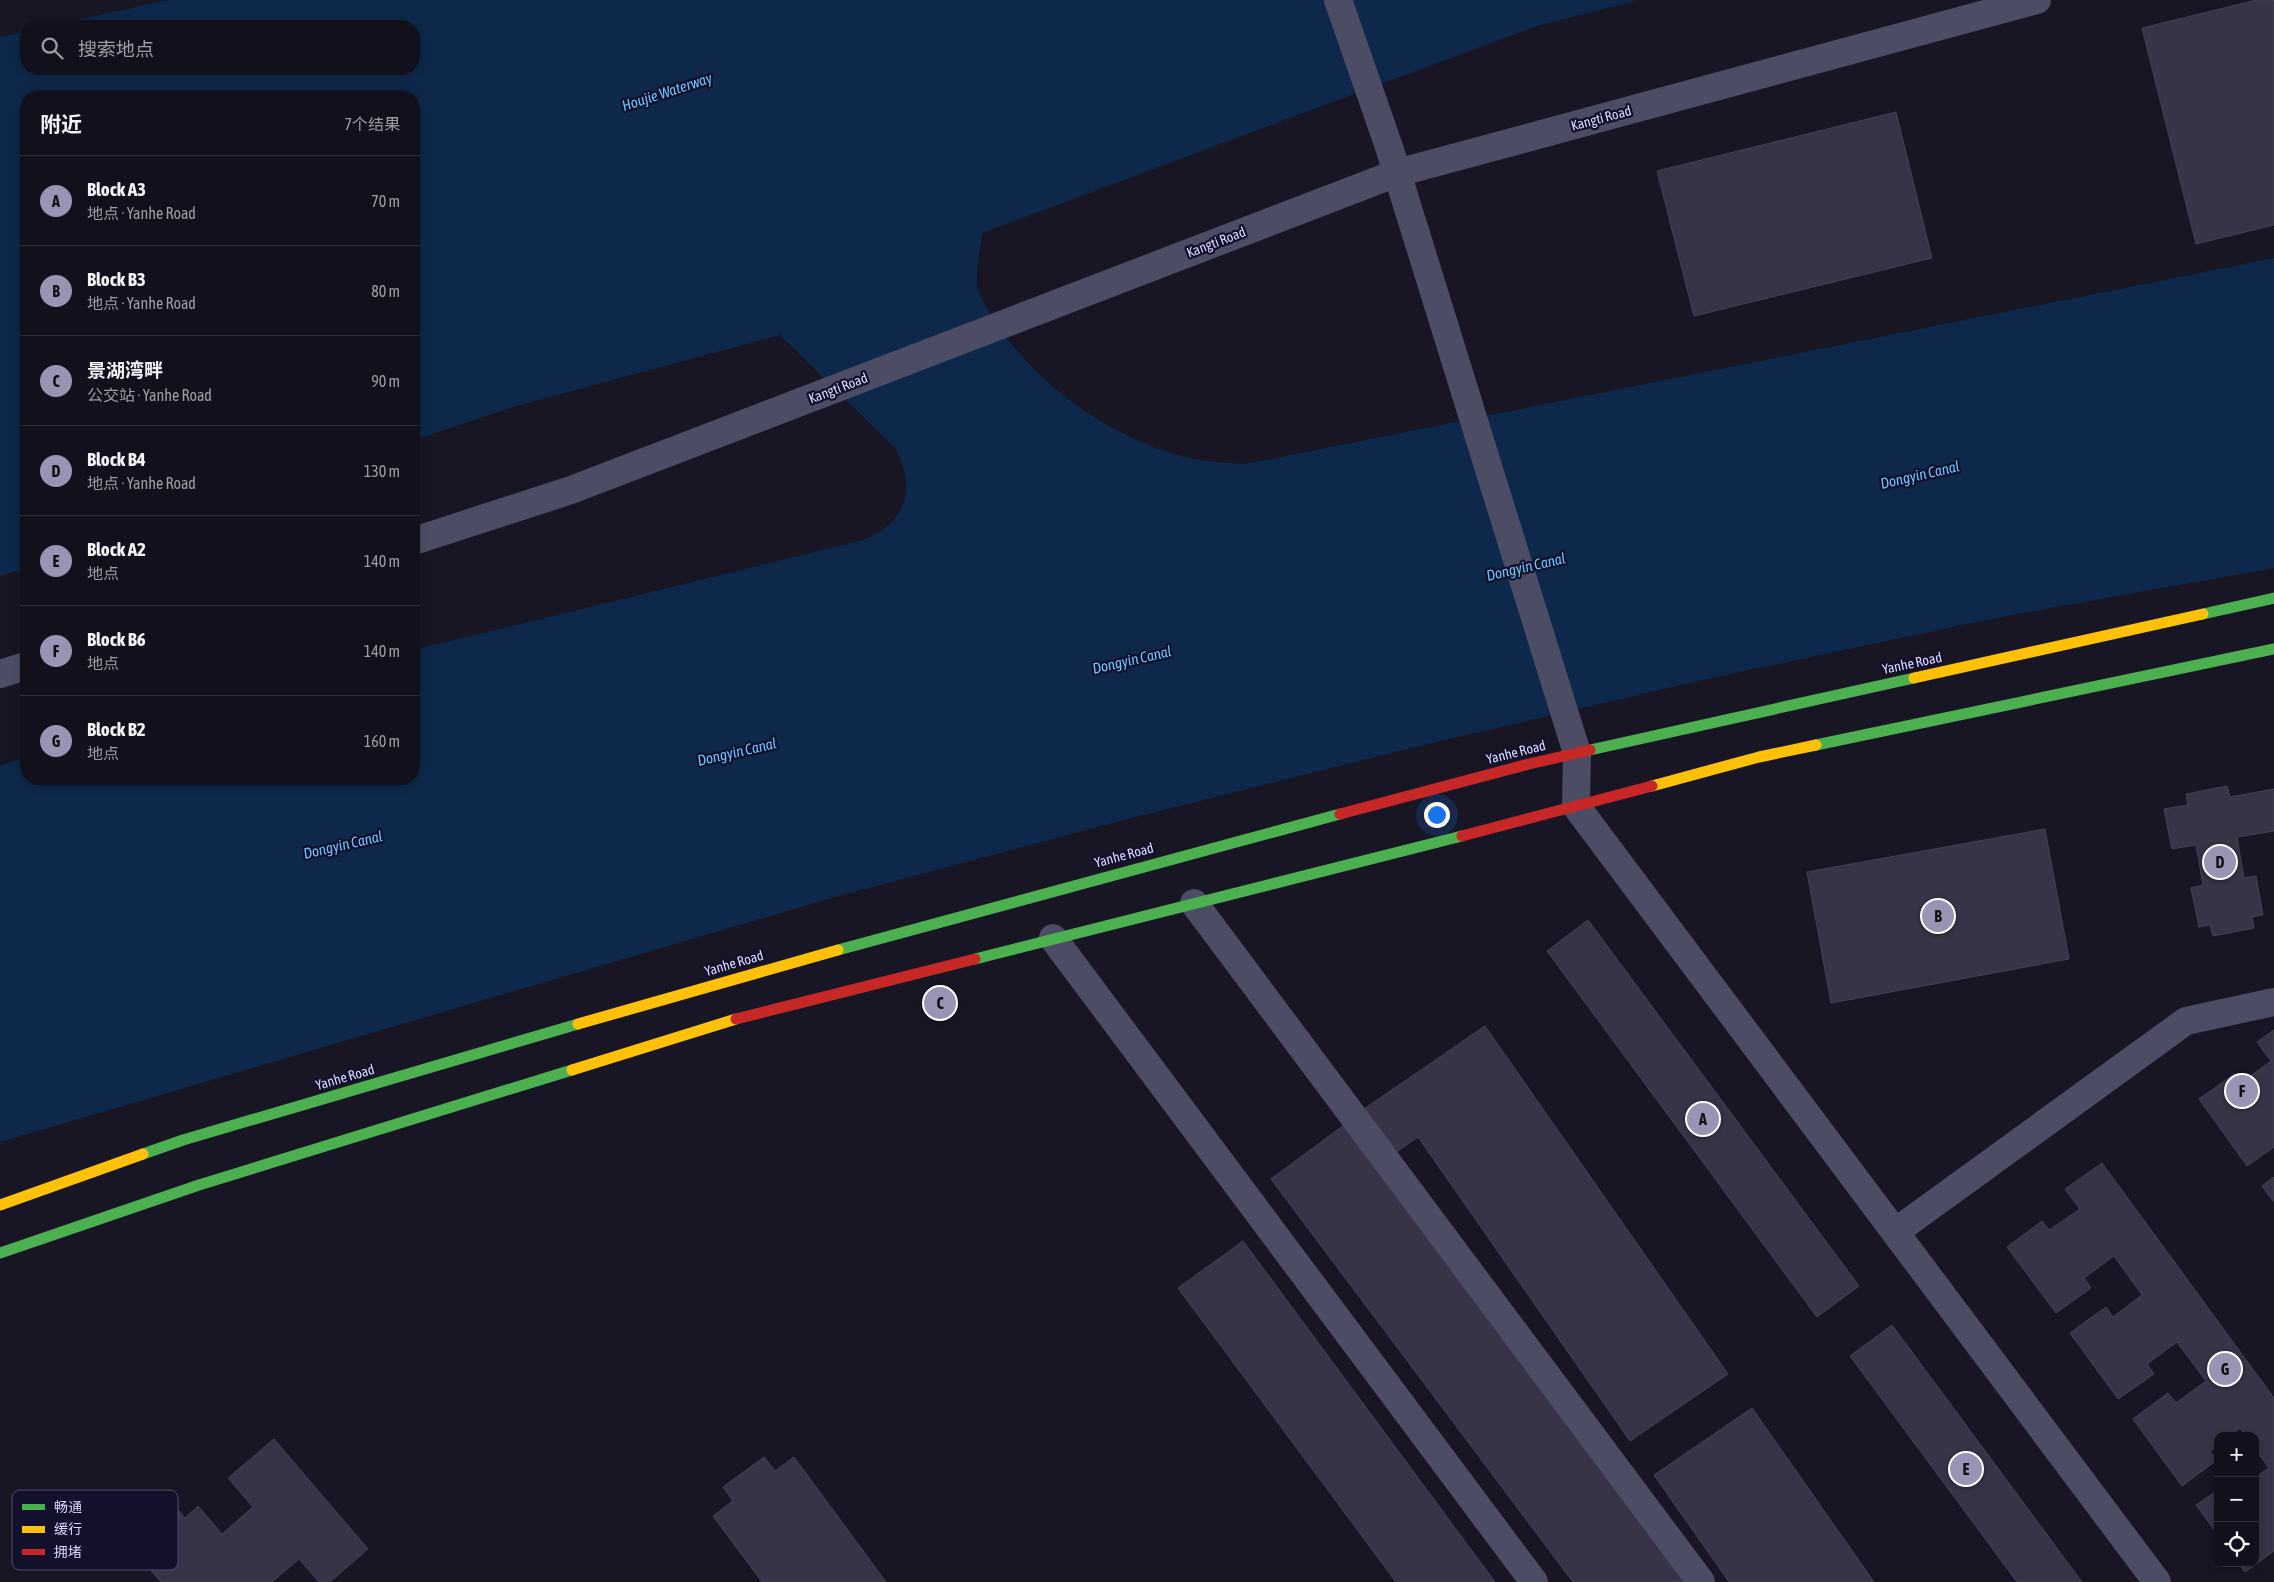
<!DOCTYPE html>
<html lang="zh">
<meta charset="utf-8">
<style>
body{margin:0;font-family:"Asap Condensed","Noto Sans SC",sans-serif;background:#1f1e29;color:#f1f3f6}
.controls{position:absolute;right:15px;bottom:15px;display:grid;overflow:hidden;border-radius:10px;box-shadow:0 2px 8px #0003}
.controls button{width:45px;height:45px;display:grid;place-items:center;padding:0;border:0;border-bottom:1px solid #31303b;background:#12101c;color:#f1f3f6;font:25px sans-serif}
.you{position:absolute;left:1436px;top:814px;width:18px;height:18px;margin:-12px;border:4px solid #fff;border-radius:50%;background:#1a73e8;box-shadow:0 0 0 8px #1a73e833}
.badge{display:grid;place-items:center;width:32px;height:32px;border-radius:50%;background:#9795b3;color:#111;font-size:16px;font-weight:700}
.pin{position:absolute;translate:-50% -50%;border:2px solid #fff;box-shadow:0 1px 5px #0006}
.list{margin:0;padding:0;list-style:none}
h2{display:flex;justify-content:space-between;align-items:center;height:65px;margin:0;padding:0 20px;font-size:21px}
h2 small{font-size:16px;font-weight:400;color:#9c9da3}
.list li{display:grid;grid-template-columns:32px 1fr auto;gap:15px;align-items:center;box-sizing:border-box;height:90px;padding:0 20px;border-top:1px solid #31303b}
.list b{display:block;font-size:19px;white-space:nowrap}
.list p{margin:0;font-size:16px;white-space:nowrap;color:#9c9da3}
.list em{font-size:16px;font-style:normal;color:#9c9da3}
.icon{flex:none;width:28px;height:28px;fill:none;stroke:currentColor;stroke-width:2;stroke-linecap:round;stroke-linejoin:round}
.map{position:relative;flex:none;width:2274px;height:1582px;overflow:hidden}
.search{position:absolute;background:#12101c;box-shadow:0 2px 8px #0003;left:20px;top:20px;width:400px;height:55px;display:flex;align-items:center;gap:12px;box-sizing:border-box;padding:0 18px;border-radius:20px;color:#9c9da3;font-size:19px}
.panel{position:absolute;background:#12101c;box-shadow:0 2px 8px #0003;left:20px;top:90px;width:400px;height:695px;border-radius:20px}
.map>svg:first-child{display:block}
.water{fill:#0d284a}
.building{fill:#363446;stroke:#444158}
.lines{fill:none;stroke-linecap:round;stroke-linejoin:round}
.street{stroke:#4c4c65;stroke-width:28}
.fast{stroke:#4caf50;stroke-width:11}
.slow{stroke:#ffc107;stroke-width:11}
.jam{stroke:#c62828;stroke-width:11}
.labels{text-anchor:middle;stroke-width:4.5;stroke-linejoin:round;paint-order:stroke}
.street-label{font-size:14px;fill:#dbdaff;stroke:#13102b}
.water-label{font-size:15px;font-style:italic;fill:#68c6ff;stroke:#13102b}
.key{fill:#13102b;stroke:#4f4d6b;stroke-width:1}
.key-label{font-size:14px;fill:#dbdaff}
</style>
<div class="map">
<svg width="2274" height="1582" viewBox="0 0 2274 1582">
<rect width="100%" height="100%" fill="#181625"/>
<path class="water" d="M168 0H1639L1537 26 982 233C981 245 974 281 978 290 982 301 989 313 996 323 1038 386 1105 433 1177 455 1199 461 1222 463 1245 464L2274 258V568L2000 617 1707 679 1415 747 1124 820 835 897 0 1142V766L26 757V779H414V650L860 541C904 526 919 490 895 448L780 335 516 406 414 440V96H26V568L0 576V37L26 32V69H414V26H50Z"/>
<path class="building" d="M2257 0H2274V225L2196 244 2142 28Z
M1896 112 1932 258 1694 316 1657 171Z
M2227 786 2230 797 2274 789V831L2237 837 2244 878 2256 876 2263 915 2252 917 2254 928 2213 936 2210 925 2199 927 2191 888 2203 885 2196 845 2172 849 2164 809 2188 805 2186 794Z
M2045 829 2069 959 1831 1003 1807 872Z
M1588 920 1859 1286 1817 1317 1547 951Z
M1485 1026 1728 1374 1630 1441 1418 1137 1392 1155 1361 1111Z
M2274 1030V1147L2247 1166 2199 1099 2234 1074 2241 1083 2271 1061 2257 1042Z
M1344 1125 1686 1582H1573L1271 1179Z
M2102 1163 2274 1398V1551L2245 1572 2238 1563H2255V1477L2269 1468 2255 1449V1436H2246L2240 1428 2230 1436H2218V1445L2210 1451 2217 1460 2182 1486 2133 1419 2168 1393 2176 1403 2206 1381 2177 1342 2147 1364 2154 1374 2118 1399 2070 1333 2106 1307 2113 1317 2142 1295 2114 1256 2084 1278 2091 1288 2056 1313 2007 1247 2042 1221 2049 1230 2080 1209 2065 1189Z
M2274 1177V1202L2262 1186Z
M1243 1241 1495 1582H1396L1178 1288Z
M1892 1325 2082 1582H2017L1850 1356Z
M1752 1408 1874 1582H1729L1654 1475Z
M274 1439 368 1549 330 1582H319L299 1559 272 1582H161L123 1538 169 1499 185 1518 198 1506 222 1534 253 1507 228 1478Z
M764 1457 775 1471 794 1457 886 1582H762L713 1516 733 1501 723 1487Z
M2218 1490V1535L2196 1505Z"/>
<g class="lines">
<path class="street" d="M1338 0 1389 147 1577 753 1576 806 2157 1582
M414 541 571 490 1397 173 2037 0
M0 674 26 666
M1194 903 1701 1582
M1053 938 1534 1582
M1895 1232 2186 1021 2274 1002"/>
<path class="fast" d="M2203 614 2274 598
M1816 745 2274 649
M1590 750 1914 678
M838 950 1340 814
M975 959 1462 836
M143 1154 183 1140 578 1024
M0 1253 199 1185 572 1070"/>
<path class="slow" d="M1914 678 2203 614
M1652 786 1759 757 1816 745
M578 1024 838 950
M572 1070 736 1019
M0 1205 143 1154"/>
<path class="jam" d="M1340 814 1529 764 1590 750
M1462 836 1652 786
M736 1019 975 959"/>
</g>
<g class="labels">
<g class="street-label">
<text transform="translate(1601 118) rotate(-15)" y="5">Kangti Road</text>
<text transform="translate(1216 242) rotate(-21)" y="5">Kangti Road</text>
<text transform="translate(838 388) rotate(-21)" y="5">Kangti Road</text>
<text transform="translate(1912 663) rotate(-12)" y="5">Yanhe Road</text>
<text transform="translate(1516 752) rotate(-14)" y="5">Yanhe Road</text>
<text transform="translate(1124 855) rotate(-15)" y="5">Yanhe Road</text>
<text transform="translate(734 963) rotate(-16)" y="5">Yanhe Road</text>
<text transform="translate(345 1077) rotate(-16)" y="5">Yanhe Road</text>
</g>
<g class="water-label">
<text transform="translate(667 92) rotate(-18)" y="5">Houjie Waterway</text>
<text transform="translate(1920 475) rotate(-13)" y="5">Dongyin Canal</text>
<text transform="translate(1526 567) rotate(-13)" y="5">Dongyin Canal</text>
<text transform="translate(1132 660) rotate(-13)" y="5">Dongyin Canal</text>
<text transform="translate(737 752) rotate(-13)" y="5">Dongyin Canal</text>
<text transform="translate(343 845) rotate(-13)" y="5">Dongyin Canal</text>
</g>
</g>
<rect x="12" y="1490" width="166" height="80" rx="8" class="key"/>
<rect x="22" y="1504" width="23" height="6" fill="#4caf50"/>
<rect x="22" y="1526" width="23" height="7" fill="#ffc107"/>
<rect x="22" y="1549" width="23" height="6" fill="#c62828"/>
<g class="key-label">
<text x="54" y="1512">畅通</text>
<text x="54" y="1534">缓行</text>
<text x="54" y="1557">拥堵</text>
</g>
</svg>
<div class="controls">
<button>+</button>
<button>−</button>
<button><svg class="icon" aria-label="locate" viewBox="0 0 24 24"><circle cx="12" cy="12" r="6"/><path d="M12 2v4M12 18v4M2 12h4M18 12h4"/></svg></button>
</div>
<div class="you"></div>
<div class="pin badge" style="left:1703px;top:1119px">A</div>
<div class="pin badge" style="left:1938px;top:916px">B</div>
<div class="pin badge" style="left:940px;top:1003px">C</div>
<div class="pin badge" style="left:2220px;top:862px">D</div>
<div class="pin badge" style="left:1966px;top:1469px">E</div>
<div class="pin badge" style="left:2242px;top:1091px">F</div>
<div class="pin badge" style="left:2225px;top:1369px">G</div>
<div class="search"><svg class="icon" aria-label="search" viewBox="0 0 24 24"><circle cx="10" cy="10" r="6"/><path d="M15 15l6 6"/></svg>搜索地点</div>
<section class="panel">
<h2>附近<small>7个结果</small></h2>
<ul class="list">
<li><span class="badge">A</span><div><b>Block A3</b><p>地点 · Yanhe Road</p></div><em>70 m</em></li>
<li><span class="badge">B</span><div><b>Block B3</b><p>地点 · Yanhe Road</p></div><em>80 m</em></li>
<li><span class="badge">C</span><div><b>景湖湾畔</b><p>公交站 · Yanhe Road</p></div><em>90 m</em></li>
<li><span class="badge">D</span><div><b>Block B4</b><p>地点 · Yanhe Road</p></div><em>130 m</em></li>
<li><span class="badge">E</span><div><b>Block A2</b><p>地点</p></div><em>140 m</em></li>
<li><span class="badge">F</span><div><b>Block B6</b><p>地点</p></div><em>140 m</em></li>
<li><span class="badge">G</span><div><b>Block B2</b><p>地点</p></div><em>160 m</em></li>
</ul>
</section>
</div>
